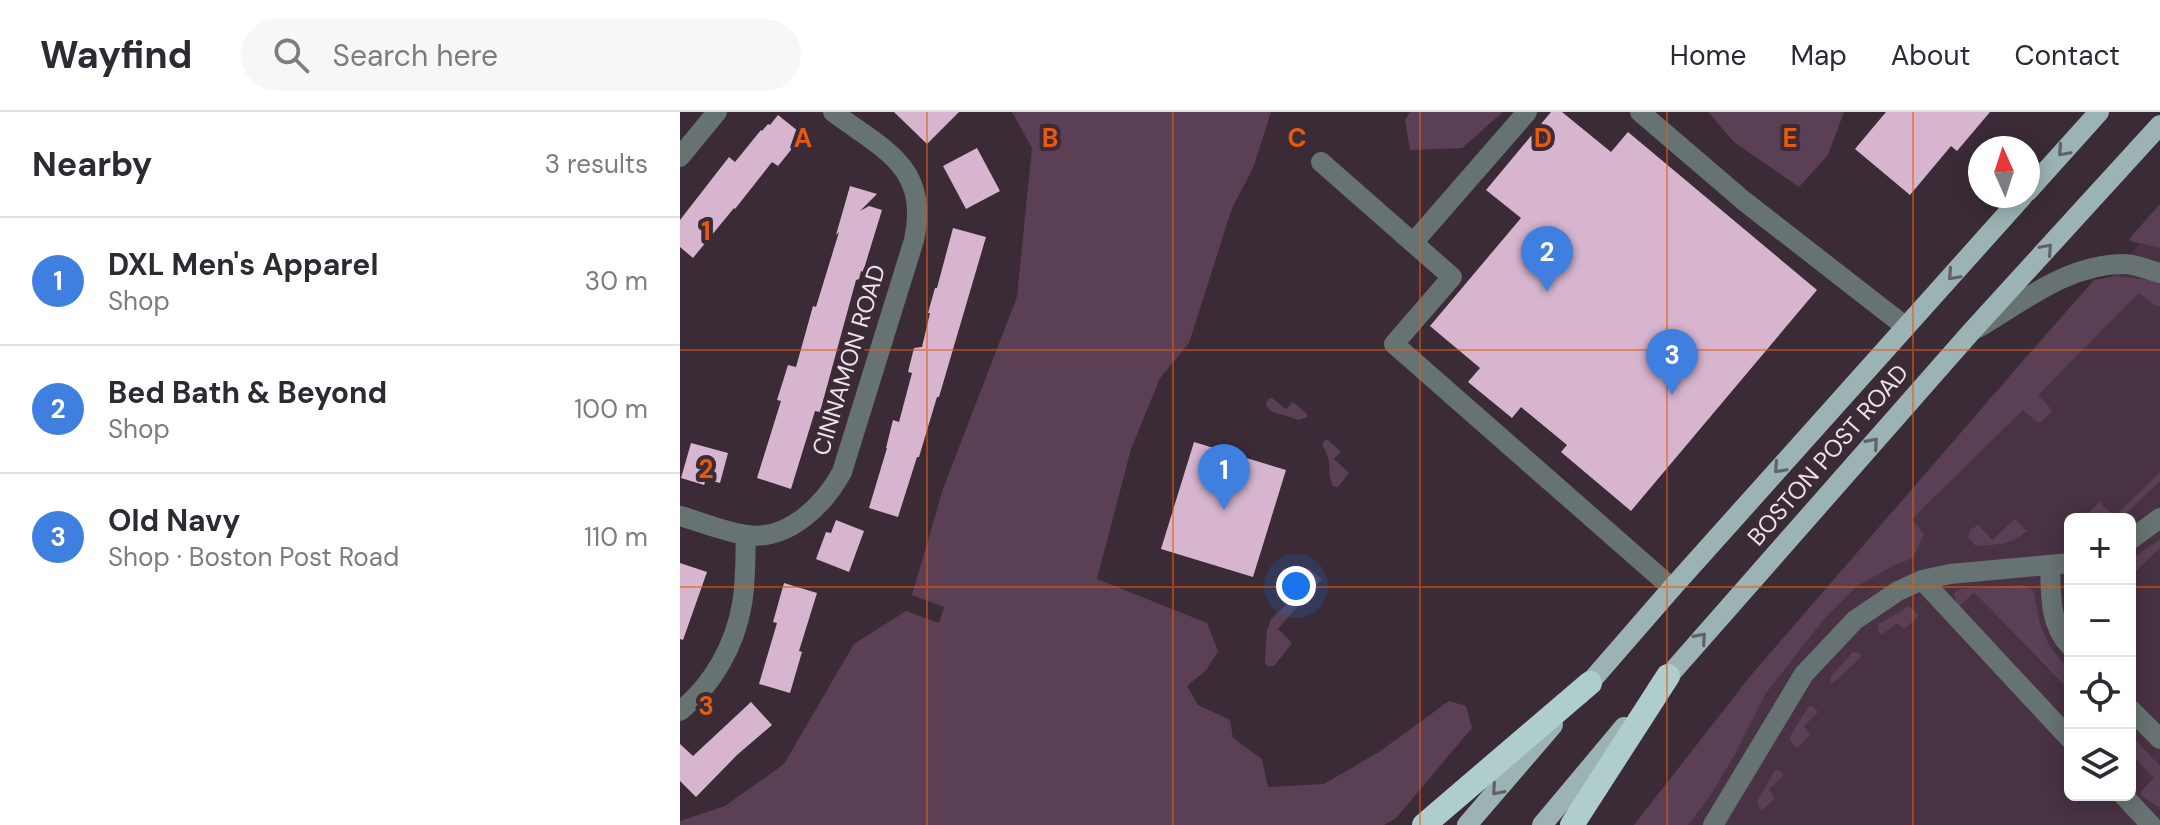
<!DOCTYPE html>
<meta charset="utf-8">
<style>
body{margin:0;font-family:"DM Sans",sans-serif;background:#f7f7f7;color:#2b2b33}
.controls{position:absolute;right:24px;bottom:24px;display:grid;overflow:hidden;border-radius:12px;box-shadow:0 4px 20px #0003}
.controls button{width:72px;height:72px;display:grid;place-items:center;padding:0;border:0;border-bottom:2px solid #e1e1e2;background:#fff;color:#2b2b33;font:40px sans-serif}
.compass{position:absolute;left:1288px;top:24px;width:72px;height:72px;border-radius:50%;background:#fff;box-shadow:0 4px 20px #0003;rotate:357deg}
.you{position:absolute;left:616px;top:474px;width:28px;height:28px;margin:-20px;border:6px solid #fff;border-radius:50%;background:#1a73e8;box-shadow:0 0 0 12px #1a73e833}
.badge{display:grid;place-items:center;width:52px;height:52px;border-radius:50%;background:#3d7478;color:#fff;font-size:26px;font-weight:700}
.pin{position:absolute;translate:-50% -66px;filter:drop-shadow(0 2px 4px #0008)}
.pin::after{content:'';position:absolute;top:42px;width:28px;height:24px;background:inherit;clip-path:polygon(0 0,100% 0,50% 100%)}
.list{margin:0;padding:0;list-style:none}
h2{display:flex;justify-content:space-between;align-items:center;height:104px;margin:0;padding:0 32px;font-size:34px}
h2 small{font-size:26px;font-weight:400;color:#7c7c81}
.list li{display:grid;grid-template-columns:52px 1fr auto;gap:24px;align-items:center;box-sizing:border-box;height:128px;padding:0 32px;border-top:2px solid #e1e1e2}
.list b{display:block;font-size:30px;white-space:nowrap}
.list p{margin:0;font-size:26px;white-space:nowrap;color:#7c7c81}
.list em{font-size:26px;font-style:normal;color:#7c7c81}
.icon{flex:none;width:44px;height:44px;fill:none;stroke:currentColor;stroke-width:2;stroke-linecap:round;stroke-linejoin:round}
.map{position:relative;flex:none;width:1480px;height:713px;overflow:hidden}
header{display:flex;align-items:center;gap:48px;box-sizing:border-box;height:112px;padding:0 40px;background:#fff;border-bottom:2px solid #e1e1e2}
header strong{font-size:38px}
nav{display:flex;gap:44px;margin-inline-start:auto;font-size:28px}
.search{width:560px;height:72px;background:#f7f7f7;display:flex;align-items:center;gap:20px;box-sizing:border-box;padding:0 28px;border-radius:44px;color:#7c7c81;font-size:30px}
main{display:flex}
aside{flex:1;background:#fff}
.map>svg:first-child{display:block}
.built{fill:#483243;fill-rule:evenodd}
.green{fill:#5b4055}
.building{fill:#d7b5cf}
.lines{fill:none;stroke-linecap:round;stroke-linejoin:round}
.minor{stroke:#677372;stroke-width:20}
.major{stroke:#9bb4b3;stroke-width:20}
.highway{stroke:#b0cdcd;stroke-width:24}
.oneway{stroke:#616269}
.grid{fill:none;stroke:#e8590c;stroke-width:2;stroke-opacity:0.55}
.labels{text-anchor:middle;stroke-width:8;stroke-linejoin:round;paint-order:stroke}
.street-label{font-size:24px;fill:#ece1e9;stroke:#3b2b37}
.grid-label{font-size:26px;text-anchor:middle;font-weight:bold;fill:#e8590c;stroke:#3b2b37;stroke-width:8;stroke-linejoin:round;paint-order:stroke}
</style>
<header>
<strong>Wayfind</strong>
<div class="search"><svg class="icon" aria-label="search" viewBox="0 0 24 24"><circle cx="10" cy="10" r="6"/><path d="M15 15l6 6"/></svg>Search here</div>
<nav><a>Home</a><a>Map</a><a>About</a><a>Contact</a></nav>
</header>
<main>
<aside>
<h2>Nearby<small>3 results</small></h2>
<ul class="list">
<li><span class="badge" style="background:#3f7fe0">1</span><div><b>DXL Men's Apparel</b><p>Shop</p></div><em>30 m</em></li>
<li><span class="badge" style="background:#3f7fe0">2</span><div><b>Bed Bath &amp; Beyond</b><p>Shop</p></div><em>100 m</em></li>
<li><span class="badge" style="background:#3f7fe0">3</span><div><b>Old Navy</b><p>Shop · Boston Post Road</p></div><em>110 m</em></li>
</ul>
</aside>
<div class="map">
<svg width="1480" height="713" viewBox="0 0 1480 713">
<rect width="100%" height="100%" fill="#3b2b37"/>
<path class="built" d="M1480 108V713H961ZM1390 407H1450V683H1390Z"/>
<path class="green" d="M332 0H591L573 56 552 96 509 231 480 266 451 337 417 467 527 511 538 539 527 557 507 574 518 593 550 608 553 626 582 647 588 675 644 672 699 640 769 589 786 594 792 616 716 706 704 713H0V709L45 694 104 652 174 532 226 499 259 511 264 495 232 483 263 377 337 185 352 36Z
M730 0H823L782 36 730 38 725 8Z
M1028 0H1164L1148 43 1119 75 1054 30Z
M1480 92V136L1450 129V126Z
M1435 164 1468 168 1480 172V194H1476L1459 181 1358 283 1371 297V300L1361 310H1357L1343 298 1232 407 1244 422 1233 446 1215 453 1177 474 1144 507 1086 581 1054 644 1030 684 1008 713H954L1072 562 1348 243 1414 168Z
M592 286 606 297 613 290 627 302V305L619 308 593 300 587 295 586 290 589 287Z
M645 328H648L661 340 654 347 669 361 658 375 653 374C646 361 654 351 642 333Z
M1480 360V369L1444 404 1439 407H1407L1408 402 1419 390 1435 404Z
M1335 407 1347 419C1330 434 1317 432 1296 434L1288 426 1290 418 1298 413 1312 428Z
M1480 427V436L1450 465V448Z
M628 456 642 467 598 517 612 531 595 553 589 555 585 551V546L587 518 591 507 616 483Z
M1341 473 1349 475 1354 480 1360 512 1370 535 1390 559V579L1294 480 1280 494 1276 492 1274 481 1281 477Z
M1229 494 1239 504 1224 517 1217 511 1201 523 1197 518 1199 512Z
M1173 540 1179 541 1181 545 1153 571H1151V564Z
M1132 594 1138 600 1124 614 1130 623 1118 635H1115L1110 628 1111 623 1128 595Z
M1450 622 1480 654V696L1461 684V679L1474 666 1450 641Z
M1098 658 1103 661V664L1089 677 1095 686 1082 698H1080L1077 690 1094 659Z"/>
<path class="building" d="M214 0H279L247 32Z
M871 0H882L931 40 948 20 1137 178 951 399 881 340 887 333 841 295 832 306 788 270 800 256 750 214 841 106 806 78Z
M1206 0H1310L1277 39 1271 34 1230 83 1175 37Z
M98 3 123 23 98 54 92 50 55 97 54 96 13 146 0 135V108L49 45 55 50 81 18 82 19 88 12 90 13Z
M297 36 320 79 286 97 263 54Z
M170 74 197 82 180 99 189 94 202 98 183 160 181 159 179 167 176 168 140 300 135 299 111 377 77 366 101 289 97 288 108 253 116 255 133 194 136 195 159 120 156 123Z
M273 116 306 125 259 285H257L239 345H237L218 405 189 396 207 336H206L213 308 219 310 232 261 228 260 234 236 242 235 250 201H248L255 176H257Z
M514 330 606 358 573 465 481 437Z
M11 331 48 341 40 371 26 367 24 373 1 366Z
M156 408 184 419 169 460 136 447 146 420 151 421Z
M0 451 27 460 3 528 0 527Z
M104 471 137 481 119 539 122 540 110 581 79 572 97 511 93 510Z
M71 590 92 613 57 643 16 685 0 669V632L13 644Z"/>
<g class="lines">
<path class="minor" d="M960 0 1064 89 1226 215
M0 45 37 0
M641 50 772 165 714 232 992 476
M733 131 847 0
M1298 216C1344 189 1388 152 1444 152 1455 152 1469 158 1480 161
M0 404C22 410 45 420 67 423 108 429 144 393 162 360L234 128C250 55 204 38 153 0
M1450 428 1480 406
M1370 453C1371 482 1369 512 1390 534
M1242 468 1390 627
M1450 597 1480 627
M0 599C33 573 55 533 62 492 66 470 65 446 66 423
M1443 683 1471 713
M1033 713 1124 562 1175 508 1218 479 1242 468 1270 462 1390 451"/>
<path class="major" d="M1348 79 1419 0
M978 576 1291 220 1480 13
M899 583 992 476 1343 84
M787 713 873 613
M862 713 944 615"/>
<path class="highway" d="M744 713 910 571
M892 713 988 564"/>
</g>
<defs><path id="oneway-chevron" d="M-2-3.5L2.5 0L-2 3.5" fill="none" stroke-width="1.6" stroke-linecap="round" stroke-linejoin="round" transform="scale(2)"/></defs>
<g class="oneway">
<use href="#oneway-chevron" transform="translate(1383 39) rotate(132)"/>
<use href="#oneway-chevron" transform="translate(1367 137) rotate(-48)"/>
<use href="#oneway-chevron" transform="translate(1273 163) rotate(132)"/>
<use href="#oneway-chevron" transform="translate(1193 331) rotate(-49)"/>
<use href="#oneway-chevron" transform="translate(1099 356) rotate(132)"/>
<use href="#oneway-chevron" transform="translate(1021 526) rotate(-49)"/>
<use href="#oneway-chevron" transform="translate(817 678) rotate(131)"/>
</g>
<path class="grid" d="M247 0V713M493 0V713M740 0V713M987 0V713M1233 0V713M0 238H1480M0 475H1390M1450 475H1480"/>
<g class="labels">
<g class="street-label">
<text transform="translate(169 248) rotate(-73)" y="8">CINNAMON ROAD</text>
<text transform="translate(1148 343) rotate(-49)" y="8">BOSTON POST ROAD</text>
</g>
</g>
<g class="grid-label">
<text x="123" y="35">A</text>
<text x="370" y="35">B</text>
<text x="617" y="35">C</text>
<text x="863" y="35">D</text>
<text x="1110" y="35">E</text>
<text x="26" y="128">1</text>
<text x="26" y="366">2</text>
<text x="26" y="603">3</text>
</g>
</svg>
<div class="controls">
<button>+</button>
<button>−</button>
<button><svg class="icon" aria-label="locate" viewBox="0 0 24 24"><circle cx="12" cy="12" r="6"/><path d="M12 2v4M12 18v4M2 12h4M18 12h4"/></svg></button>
<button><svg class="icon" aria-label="layers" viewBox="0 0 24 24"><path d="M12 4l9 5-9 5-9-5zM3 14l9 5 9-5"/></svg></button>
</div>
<svg class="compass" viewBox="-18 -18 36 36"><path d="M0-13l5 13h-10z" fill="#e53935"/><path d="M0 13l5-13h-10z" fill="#7c7c81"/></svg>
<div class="you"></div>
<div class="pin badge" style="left:544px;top:398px;background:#3f7fe0">1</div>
<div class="pin badge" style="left:867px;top:180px;background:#3f7fe0">2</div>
<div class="pin badge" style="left:992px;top:283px;background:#3f7fe0">3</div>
</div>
</main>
